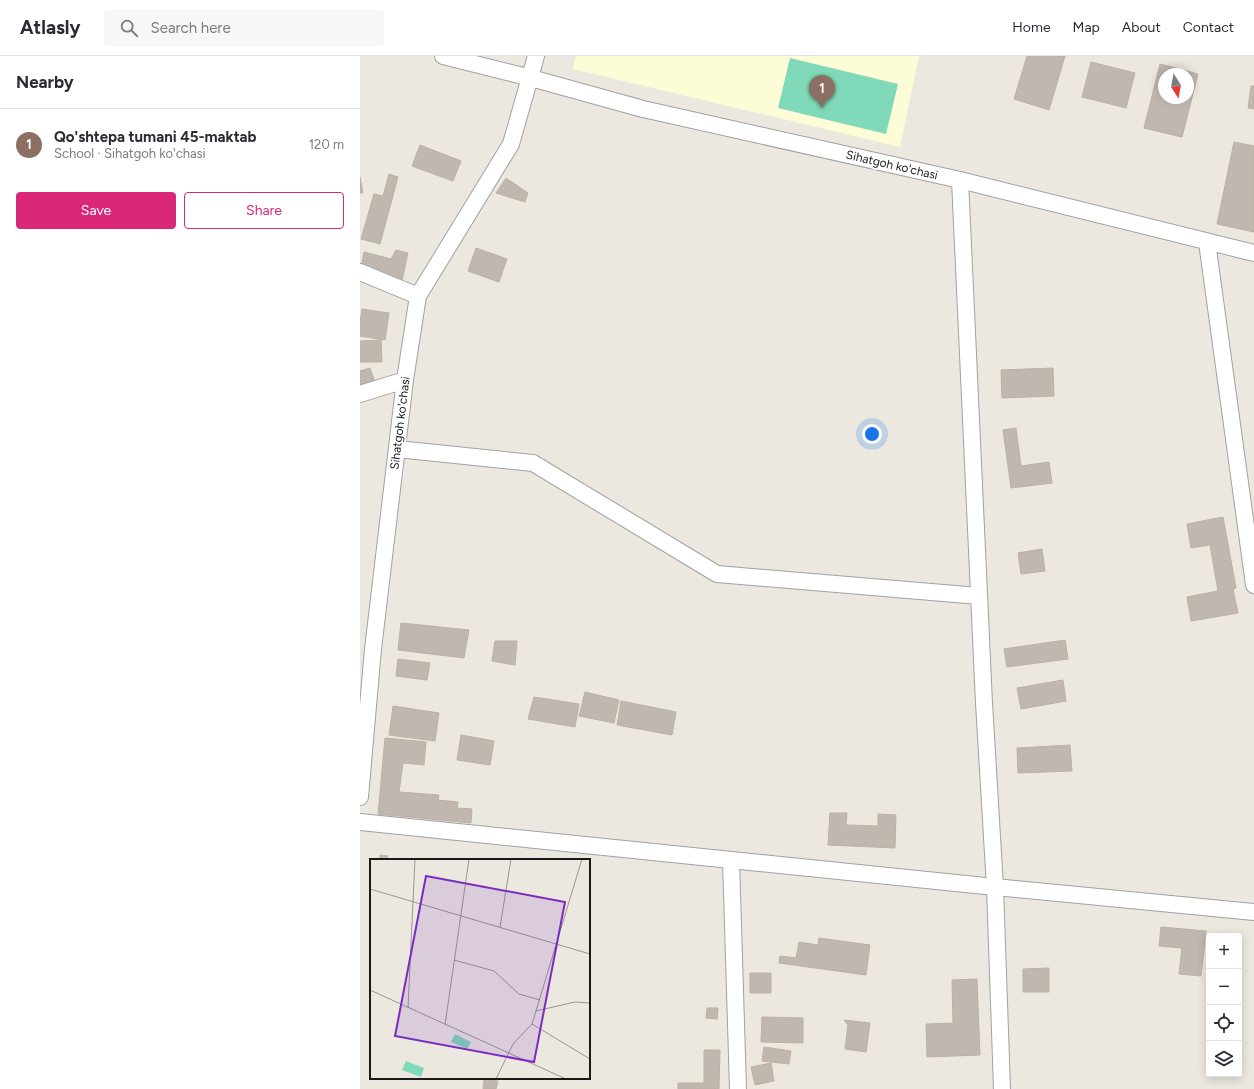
<!DOCTYPE html>
<meta charset="utf-8">
<style>
body{margin:0;font-family:Figtree,sans-serif;background:#f7f7f7;color:#2b2b33}
.controls{position:absolute;right:12px;bottom:12px;display:grid;overflow:hidden;border-radius:4px;box-shadow:0 2px 10px #0003}
.controls button{width:36px;height:36px;display:grid;place-items:center;padding:0;border:0;border-bottom:1px solid #e1e1e2;background:#fff;color:#2b2b33;font:20px sans-serif}
.compass{position:absolute;left:798px;top:12px;width:36px;height:36px;border-radius:50%;background:#fff;box-shadow:0 2px 10px #0003;rotate:169deg}
.you{position:absolute;left:512px;top:378px;width:14px;height:14px;margin:-10px;border:3px solid #fff;border-radius:50%;background:#1a73e8;box-shadow:0 0 0 6px #1a73e833}
.badge{display:grid;place-items:center;width:26px;height:26px;border-radius:50%;background:#db2777;color:#fff;font-size:13px;font-weight:700}
.pin{position:absolute;translate:-50% -33px;filter:drop-shadow(0 1px 2px #0008)}
.pin::after{content:'';position:absolute;top:21px;width:14px;height:12px;background:inherit;clip-path:polygon(0 0,100% 0,50% 100%)}
.list{margin:0;padding:0;list-style:none}
h2{display:flex;justify-content:space-between;align-items:center;height:52px;margin:0;padding:0 16px;font-size:17px}
h2 small{font-size:13px;font-weight:400;color:#7c7c81}
.list li{display:grid;grid-template-columns:26px 1fr auto;gap:12px;align-items:center;box-sizing:border-box;height:72px;padding:0 16px;border-top:1px solid #e1e1e2}
.list b{display:block;font-size:15px;white-space:nowrap}
.list p{margin:0;font-size:13px;white-space:nowrap;color:#7c7c81}
.list em{font-size:13px;font-style:normal;color:#7c7c81}
.actions{display:flex;gap:8px;padding:12px 16px}
.actions a{flex:1;padding:9px 0;border:1px solid #db2777;border-radius:4px;text-align:center;font-size:14px;color:#db2777}
.actions .main{background:#db2777;color:#fff}
.icon{flex:none;width:22px;height:22px;fill:none;stroke:currentColor;stroke-width:2;stroke-linecap:round;stroke-linejoin:round}
.map{position:relative;flex:none;width:894px;height:1033px;overflow:hidden}
header{display:flex;align-items:center;gap:24px;box-sizing:border-box;height:56px;padding:0 20px;background:#fff;border-bottom:1px solid #e1e1e2}
header strong{font-size:19px}
nav{display:flex;gap:22px;margin-inline-start:auto;font-size:14px}
.search{width:280px;height:36px;background:#f7f7f7;display:flex;align-items:center;gap:10px;box-sizing:border-box;padding:0 14px;border-radius:4px;color:#7c7c81;font-size:15px}
main{display:flex}
aside{flex:1;background:#fff}
.map>svg:first-child{display:block}
.education{fill:#fcfdd7}
.pitch{fill:#80d9b9}
.building{fill:#c0b8b0;stroke:#bdafa3;fill-rule:evenodd}
.lines{fill:none;stroke-linecap:round;stroke-linejoin:round}
.street-casing{stroke:#a1a1a1;stroke-width:18}
.street{stroke:#fff;stroke-width:16}
.labels{text-anchor:middle;stroke-width:4;stroke-linejoin:round;paint-order:stroke}
.street-label{font-size:12px;fill:#1a1a1a;stroke:#fff}
.inset-road{fill:none;stroke:#989691;stroke-width:1}
.view{fill:#7b2cbf;fill-opacity:0.15;stroke:#7b2cbf;stroke-width:2}
.inset-edge{fill:none;stroke:#1a1a1a;stroke-width:2}
</style>
<header>
<strong>Atlasly</strong>
<div class="search"><svg class="icon" aria-label="search" viewBox="0 0 24 24"><circle cx="10" cy="10" r="6"/><path d="M15 15l6 6"/></svg>Search here</div>
<nav><a>Home</a><a>Map</a><a>About</a><a>Contact</a></nav>
</header>
<main>
<aside>
<h2>Nearby<small></small></h2>
<ul class="list">
<li><span class="badge" style="background:#8d6e63">1</span><div><b>Qo'shtepa tumani 45-maktab</b><p>School · Sihatgoh ko'chasi</p></div><em>120 m</em></li>
</ul>
<div class="actions"><a class="main">Save</a><a>Share</a></div>
</aside>
<div class="map">
<svg width="894" height="1033" viewBox="0 0 894 1033">
<rect width="100%" height="100%" fill="#ece8e0"/>
<path class="education" d="M216 0H559L540 91 213 13Z"/>
<path class="pitch" d="M430 2 538 28 526 78 418 52Z"/>
<path class="building" d="M667 0H705L689 54 654 43Z
M731 6 775 17 766 52 722 41Z
M800 8 838 18 822 81 784 72ZM804 18H828V42H804Z
M891 30H894V53L888 52Z
M874 86 894 90V176L857 168Z
M60 89 101 105 93 125 52 110Z
M29 118 38 121 20 188 1 183 14 138 23 140Z
M0 121 3 137H0Z
M146 122 168 137 165 146 136 137Z
M116 192 147 203 139 226 108 215Z
M36 194 48 197 41 229 1 213 4 196 31 203Z
M2 253 29 257 25 284 0 280V267Z
M21 284 22 306H0V285Z
M10 312 15 326 0 331V315Z
M693 312 694 340 642 342 641 314Z
M656 372 661 410 689 406 692 427 651 432 643 374Z
M863 461 876 532 873 533 878 557 831 565 827 541 858 535 850 489 831 492 827 468Z
M682 493 685 515 661 518 658 497Z
M41 567 109 574 104 602 38 594Z
M705 584 708 603 647 611 644 593Z
M135 585H157L155 609 132 605Z
M38 603 70 607 67 624 36 620Z
M703 624 706 645 661 653 657 632Z
M225 636 259 644 254 667 219 660Z
M174 641 219 648 215 671 168 663Z
M261 645 316 656 312 679 257 669Z
M33 650 79 657 75 685 29 679Z
M101 679 134 685 130 709 97 704Z
M25 682 66 686 64 709 43 707 39 736 79 739 78 744 98 746 97 752 112 753 111 767 18 758Z
M710 689 712 715 658 717 657 692Z
M470 757H487L486 769 518 770V758L536 759 535 792 468 789Z
M20 799 28 800 27 804H20Z
M801 871 846 875 841 920 819 918 822 892 799 890Z
M459 882 510 889 506 919 419 907 420 900 436 902 439 886 458 889Z
M689 912V936H663V913Z
M390 917H411V937H390Z
M617 923 620 999 567 1001 566 968 593 967 592 924Z
M347 952H358L357 963 346 962Z
M402 961 443 962V987L401 986Z
M484 964 510 967 506 996 485 993 488 969Z
M404 991 431 995 429 1008 402 1005Z
M344 994H360L359 1033H318V1027H344Z
M411 1007 414 1025 395 1029 391 1011Z
M124 1022 138 1025 136 1033H123Z"/>
<g class="lines">
<g class="street-casing">
<path id="street" d="M83 0 171 22 283 53 600 124 894 197
M600 124 624 647 635 831 642 1033
M847 186 894 529
M0 216 58 240
M0 338 45 324
M37 393 173 407 357 518 619 540
M0 741 13 593 45 324 58 240 151 88 176 0
M0 766 635 831 894 856
M371 804 378 1033"/>
</g>
<use href="#street" class="street"/>
</g>
<g class="labels">
<g class="street-label">
<text transform="translate(532 109) rotate(13)" y="4">Sihatgoh ko'chasi</text>
<text transform="translate(40 367) rotate(-83)" y="4">Sihatgoh ko'chasi</text>
</g>
</g>
<g transform="translate(10 803)">
<rect width="220" height="220" fill="#ece8e0"/>
<path d="M85 175 101 183 97 190 81 183ZM36 202 54 209 51 218 32 211Z" fill="#80d9b9"/>
<path class="inset-road" d="M0 30 220 95M130 68 141 0M84 101 124 112 149 135 170 141M0 131 196 220M38 149 45 0M166 152 205 143 220 144M162 165 220 200M75 166 99 0M126 220 143 185 162 165 212 0"/>
<path class="view" d="M56 17 195 43 164 203 25 177Z"/>
<rect width="220" height="220" class="inset-edge"/>
</g>
</svg>
<div class="controls">
<button>+</button>
<button>−</button>
<button><svg class="icon" aria-label="locate" viewBox="0 0 24 24"><circle cx="12" cy="12" r="6"/><path d="M12 2v4M12 18v4M2 12h4M18 12h4"/></svg></button>
<button><svg class="icon" aria-label="layers" viewBox="0 0 24 24"><path d="M12 4l9 5-9 5-9-5zM3 14l9 5 9-5"/></svg></button>
</div>
<svg class="compass" viewBox="-18 -18 36 36"><path d="M0-13l5 13h-10z" fill="#e53935"/><path d="M0 13l5-13h-10z" fill="#7c7c81"/></svg>
<div class="you"></div>
<div class="pin badge" style="left:462px;top:52px;background:#8d6e63">1</div>
</div>
</main>
